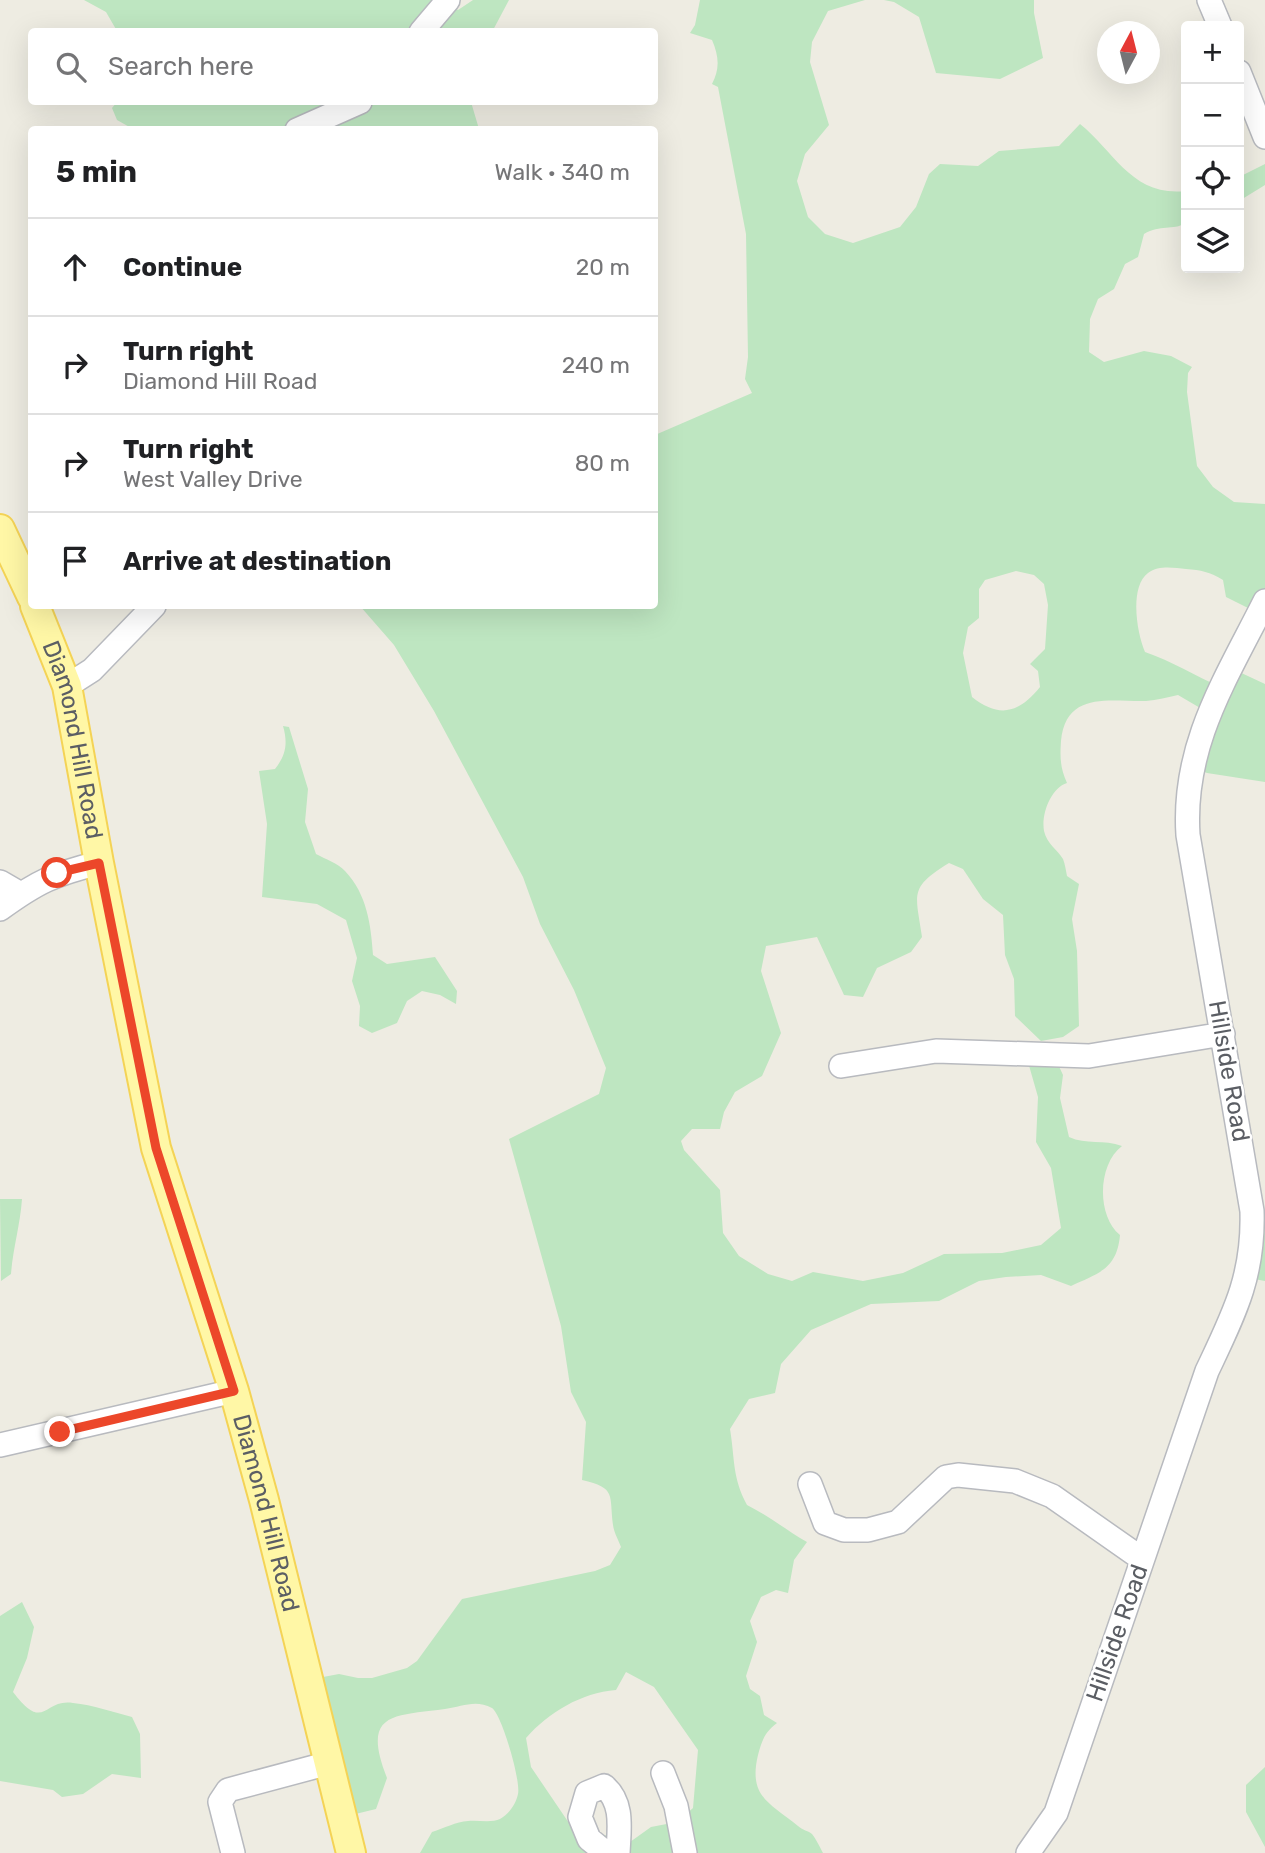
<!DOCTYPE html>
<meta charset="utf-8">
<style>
body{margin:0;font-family:Rubik,sans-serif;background:#f2f2f2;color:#202124}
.controls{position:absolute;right:21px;top:21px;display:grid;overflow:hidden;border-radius:7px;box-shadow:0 7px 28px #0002}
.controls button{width:63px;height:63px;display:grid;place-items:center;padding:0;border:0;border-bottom:2px solid #e0e0e0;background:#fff;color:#202124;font:35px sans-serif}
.compass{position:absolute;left:1097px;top:21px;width:63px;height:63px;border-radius:50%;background:#fff;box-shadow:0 7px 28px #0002;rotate:7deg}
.stop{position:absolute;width:21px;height:21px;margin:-16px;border:5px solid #ec472a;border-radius:50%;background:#fff}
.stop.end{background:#ec472a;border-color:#fff;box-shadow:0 2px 7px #0008}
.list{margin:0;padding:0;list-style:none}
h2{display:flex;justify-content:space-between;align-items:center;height:91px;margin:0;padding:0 28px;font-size:30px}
h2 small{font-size:23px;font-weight:400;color:#757577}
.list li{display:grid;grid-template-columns:46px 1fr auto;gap:21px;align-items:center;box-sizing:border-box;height:98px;padding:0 28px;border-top:2px solid #e0e0e0}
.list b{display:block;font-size:26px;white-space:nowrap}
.list p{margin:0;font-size:23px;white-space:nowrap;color:#757577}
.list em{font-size:23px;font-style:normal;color:#757577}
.icon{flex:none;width:38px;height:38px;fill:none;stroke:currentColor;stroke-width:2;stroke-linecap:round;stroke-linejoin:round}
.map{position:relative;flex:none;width:1265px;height:1853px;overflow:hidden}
.search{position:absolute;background:#fff;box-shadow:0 7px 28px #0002;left:28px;top:28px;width:630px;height:77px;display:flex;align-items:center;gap:18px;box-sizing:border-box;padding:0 24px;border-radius:7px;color:#757577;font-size:26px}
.panel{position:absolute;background:#fff;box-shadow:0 7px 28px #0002;left:28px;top:126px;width:630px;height:483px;border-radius:7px}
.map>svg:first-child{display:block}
.green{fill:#bee6c1;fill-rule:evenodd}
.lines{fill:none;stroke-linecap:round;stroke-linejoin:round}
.minor-casing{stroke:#b8babf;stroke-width:26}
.major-casing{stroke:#f4d356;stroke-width:32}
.minor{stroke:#fff;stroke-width:23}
.major{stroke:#fff7a6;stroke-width:28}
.route{stroke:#ec472a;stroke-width:9}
.labels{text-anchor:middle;stroke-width:5;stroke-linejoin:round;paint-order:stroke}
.street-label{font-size:24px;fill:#5b5e64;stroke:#fff}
</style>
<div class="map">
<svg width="1265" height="1853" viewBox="0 0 1265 1853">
<rect width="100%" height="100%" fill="#eeece2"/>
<path class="green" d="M84 0H443L458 10 473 0H509L492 32 117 31 106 12Z
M700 0H865L828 11 812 42 810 62 829 125 805 154 797 181 808 217 825 234 853 243 900 227 916 207 929 174 940 164 978 166 999 151 1059 146 1080 124C1115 152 1132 197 1186 191V223C1172 231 1161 224 1144 234L1138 257 1125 264 1114 289 1098 299 1090 319 1089 352 1104 362 1144 351 1171 356 1192 367 1188 373 1187 392 1197 466 1213 487 1234 502 1265 504V601L1256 612 1226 597 1223 580C1210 572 1201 570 1186 569 1174 568 1159 565 1148 573 1129 587 1137 634 1145 652 1172 661 1195 676 1221 687L1235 670 1265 684V782L1207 773 1191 766 1207 712 1178 695C1168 697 1157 700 1146 701 1111 702 1066 690 1061 741 1060 758 1060 767 1067 783 1051 788 1041 814 1044 831 1047 844 1057 849 1063 859 1065 864 1066 871 1067 876L1079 884 1072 919 1077 951 1079 1026 1063 1037 1041 1041 1015 1016 1014 979 1005 955 1003 915 983 899 963 869 949 863C908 888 916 894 922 937L911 952 877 968 863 997 844 995 817 937 766 946 761 971 781 1033 762 1076 735 1092 724 1112 720 1129H692L681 1141 684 1150 720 1190 723 1233 739 1256 768 1274 792 1281 813 1272 863 1281 903 1273 944 1254 1002 1253 1041 1245 1061 1228 1051 1168 1036 1142 1038 1097 1028 1062 1056 1060 1063 1075 1060 1098 1069 1137C1086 1145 1104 1139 1122 1146 1098 1164 1096 1215 1120 1235 1117 1269 1099 1273 1071 1286L1041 1275 1006 1277 979 1281 939 1301 871 1304 811 1330 781 1364 775 1393 749 1399 730 1429C735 1459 732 1477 747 1505 769 1516 786 1530 807 1542L794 1560 788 1593 776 1590 761 1597 750 1621 757 1642 746 1676 750 1689 760 1696 764 1715 777 1723C765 1732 762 1740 758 1755 748 1797 770 1803 798 1826 802 1830 809 1831 812 1834 816 1839 820 1847 823 1853H420L432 1832C444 1828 456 1822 468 1821 478 1820 492 1823 500 1819 509 1814 516 1804 518 1794 521 1781 502 1715 492 1708 475 1699 462 1707 445 1709 393 1716 361 1712 387 1778L376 1809 343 1817 307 1680 339 1674 358 1678H372L407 1668 417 1661 462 1599 595 1571 610 1565 621 1547C619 1541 614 1533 613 1525 609 1495 617 1488 582 1480L586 1422 571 1392 561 1326 509 1139 599 1094 606 1068 574 990 540 924 523 877 434 711 394 645 360 606H654L655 435 752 393 745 379 748 357 746 234 718 87 712 84C720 69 719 56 712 40L690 33 695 25ZM1016 571 1034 575 1044 584 1048 605 1045 649 1030 664 1038 671 1040 687C1018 714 999 718 972 697L963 653 968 627 979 618V589L985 580ZM626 1672 654 1687 698 1750 693 1808 677 1822 651 1827 630 1842 571 1826 531 1767 526 1738C549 1712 581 1693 616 1690Z
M884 0H1034V13L1043 58 1000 79 936 73 919 17 894 2Z
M117 102H471L479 129H133L117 120 112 108Z
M1265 164V185L1239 201V177Z
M283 726 289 727 308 789 305 822 316 854C325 859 338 863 345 871 367 894 371 925 373 955L387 964 435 957 457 991 456 1004 440 995 422 991 407 1001 397 1023 372 1033 359 1026 360 1006 352 981 357 958 346 920 317 904 262 897 267 824 259 771 275 769C286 755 288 743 283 726Z
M0 1199H22C20 1226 13 1248 11 1274L1 1281Z
M1263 1228H1265V1281L1254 1279Z
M22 1602 34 1627 27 1658 13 1692C45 1734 43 1698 73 1703 93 1705 113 1712 132 1717L140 1734 141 1778 112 1774 83 1794 62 1797 53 1790 0 1781V1616Z
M1265 1767V1847L1246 1812V1785Z"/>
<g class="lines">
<g class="minor-casing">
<path id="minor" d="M1209 0 1220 26
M421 32 448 0
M1239 72 1265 137
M297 130 360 102
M67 686 92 670 154 606
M0 882 19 893
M0 909C37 882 54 874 99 863
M841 1066 936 1051 1089 1056 1223 1034
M0 1445 234 1391
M810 1484 825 1523 844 1530H868L898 1522 946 1477 958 1475 1015 1481 1052 1496 1142 1559
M663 1773 676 1806 685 1853
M233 1853 220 1802 228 1790 329 1763
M606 1853 589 1839 580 1817 587 1793 604 1786C624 1803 619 1829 618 1853
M1028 1853 1056 1813 1207 1371C1234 1314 1254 1276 1252 1211L1188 835C1182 745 1226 679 1265 601"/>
</g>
<g class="major-casing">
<g id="major">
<path d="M0 529 32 597"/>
<path id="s1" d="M35 606 67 686 99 863 156 1148 234 1391 264 1500 351 1853"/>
</g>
</g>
<use href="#minor" class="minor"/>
<use href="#major" class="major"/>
</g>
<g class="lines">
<path class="route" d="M57 873 99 863 156 1148 234 1391 60 1432"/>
</g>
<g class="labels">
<g class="street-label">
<text dy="8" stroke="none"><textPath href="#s1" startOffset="140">Diamond Hill Road</textPath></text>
<text transform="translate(1229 1071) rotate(80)" y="8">Hillside Road</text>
<text dy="8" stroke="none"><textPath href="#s1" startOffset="938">Diamond Hill Road</textPath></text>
<text transform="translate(1117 1633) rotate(-71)" y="8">Hillside Road</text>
</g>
</g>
</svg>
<div class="controls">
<button>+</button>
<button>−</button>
<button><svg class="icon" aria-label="locate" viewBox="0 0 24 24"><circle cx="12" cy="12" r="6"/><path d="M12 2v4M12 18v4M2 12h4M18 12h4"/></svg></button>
<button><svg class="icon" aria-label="layers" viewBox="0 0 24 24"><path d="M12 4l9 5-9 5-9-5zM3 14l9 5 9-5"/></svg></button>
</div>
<svg class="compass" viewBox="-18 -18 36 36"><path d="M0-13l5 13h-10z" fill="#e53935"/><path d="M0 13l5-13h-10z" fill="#757577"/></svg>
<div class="stop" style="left:57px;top:873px"></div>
<div class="stop end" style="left:60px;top:1432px"></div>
<div class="search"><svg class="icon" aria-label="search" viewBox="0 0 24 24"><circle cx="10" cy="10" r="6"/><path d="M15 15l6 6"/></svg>Search here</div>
<section class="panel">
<h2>5 min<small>Walk · 340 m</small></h2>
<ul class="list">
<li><svg class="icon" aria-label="ahead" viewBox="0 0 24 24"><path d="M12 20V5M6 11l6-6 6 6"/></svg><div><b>Continue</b></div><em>20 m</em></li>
<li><svg class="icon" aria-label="right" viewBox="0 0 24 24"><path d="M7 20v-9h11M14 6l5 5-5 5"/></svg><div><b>Turn right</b><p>Diamond Hill Road</p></div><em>240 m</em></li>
<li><svg class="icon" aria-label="right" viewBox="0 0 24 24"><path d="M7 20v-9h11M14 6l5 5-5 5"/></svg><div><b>Turn right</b><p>West Valley Drive</p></div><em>80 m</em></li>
<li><svg class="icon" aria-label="arrive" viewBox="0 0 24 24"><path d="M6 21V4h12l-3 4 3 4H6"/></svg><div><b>Arrive at destination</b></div></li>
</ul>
</section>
</div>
